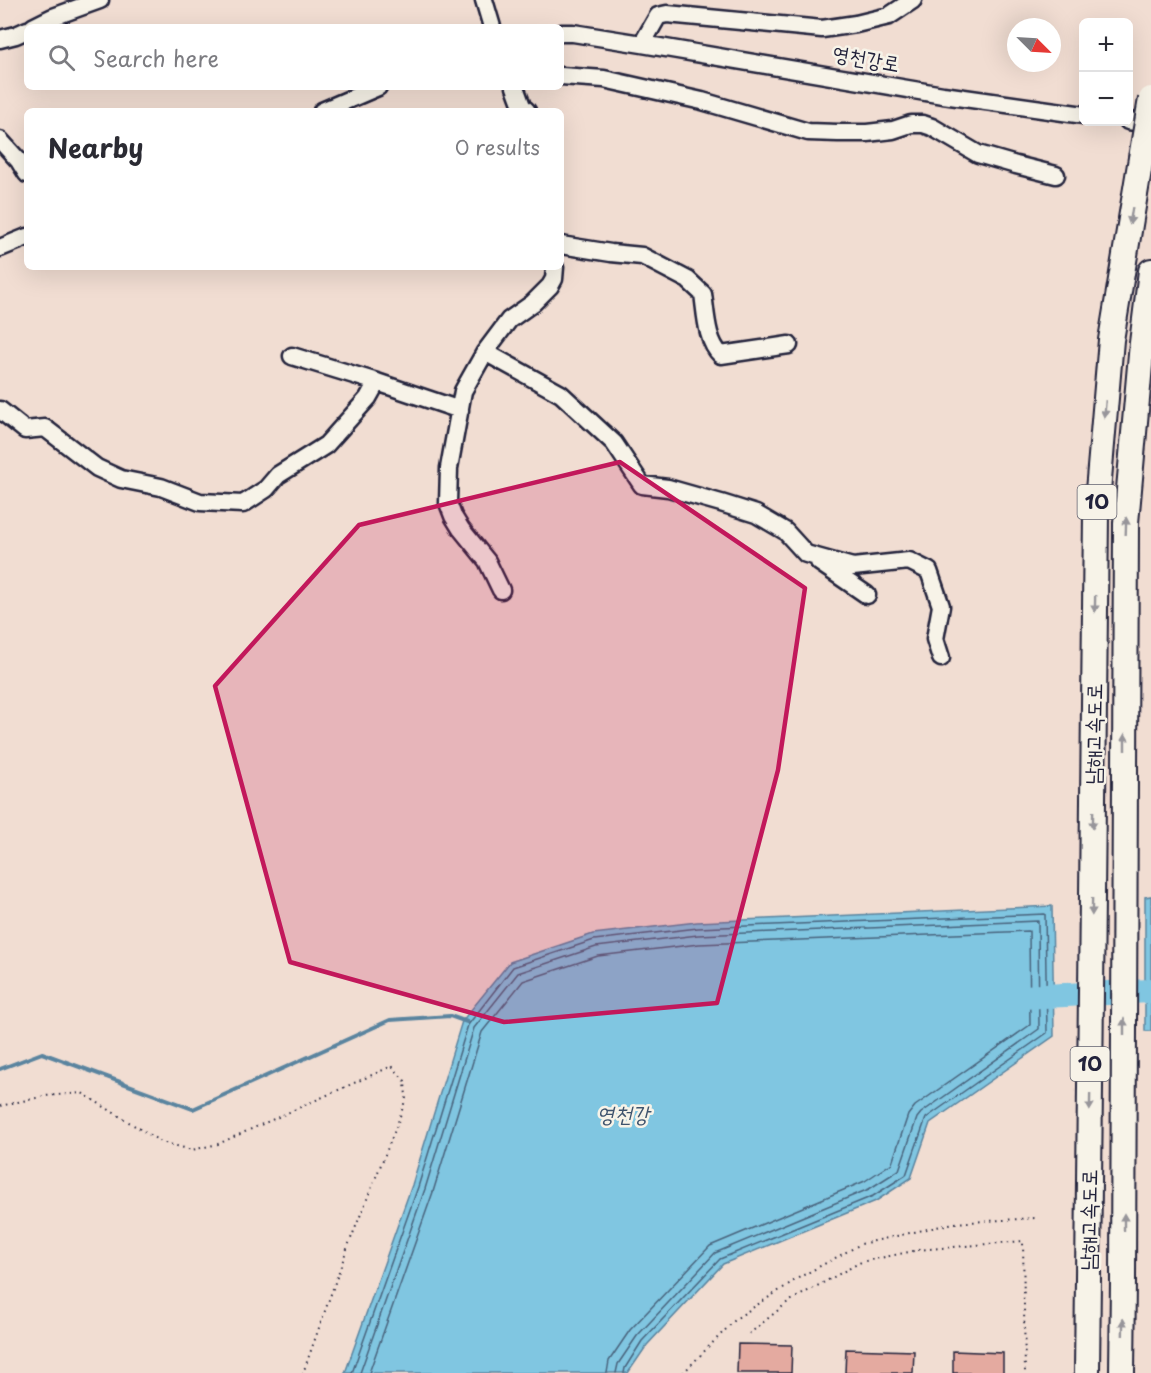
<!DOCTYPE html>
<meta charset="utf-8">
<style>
body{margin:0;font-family:"Playpen Sans","Poor Story",sans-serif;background:#f7f7f7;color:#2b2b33}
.controls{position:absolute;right:18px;top:18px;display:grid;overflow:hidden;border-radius:9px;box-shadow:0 6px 24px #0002}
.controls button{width:54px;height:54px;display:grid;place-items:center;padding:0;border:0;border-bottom:2px solid #e1e1e2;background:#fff;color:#2b2b33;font:30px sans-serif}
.compass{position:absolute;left:1007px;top:18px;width:54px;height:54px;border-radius:50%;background:#fff;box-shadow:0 6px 24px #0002;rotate:114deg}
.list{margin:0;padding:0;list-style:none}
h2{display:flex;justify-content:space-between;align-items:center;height:78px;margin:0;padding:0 24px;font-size:26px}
h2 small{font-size:20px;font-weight:400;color:#7c7c81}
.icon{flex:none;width:33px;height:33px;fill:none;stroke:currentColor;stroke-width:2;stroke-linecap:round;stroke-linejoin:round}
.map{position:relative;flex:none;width:1151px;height:1373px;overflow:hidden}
.search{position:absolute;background:#fff;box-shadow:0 6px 24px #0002;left:24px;top:24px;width:540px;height:66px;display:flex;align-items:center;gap:15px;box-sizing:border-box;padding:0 21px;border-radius:9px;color:#7c7c81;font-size:22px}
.panel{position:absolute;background:#fff;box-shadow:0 6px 24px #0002;left:24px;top:108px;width:540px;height:162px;border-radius:9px}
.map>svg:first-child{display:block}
.water{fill:#80c6e1;stroke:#5a849f;stroke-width:1.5}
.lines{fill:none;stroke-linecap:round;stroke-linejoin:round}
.shore{stroke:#48647d;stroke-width:1.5}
.stream{stroke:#5a849f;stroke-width:4}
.river{stroke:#80c6e1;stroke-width:24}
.building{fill:#e4aaa0;stroke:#22223b;stroke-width:1.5}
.minor-casing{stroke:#22223b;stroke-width:21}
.highway-casing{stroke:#22223b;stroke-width:28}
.path{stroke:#22223b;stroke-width:2;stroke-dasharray:1.5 4.5;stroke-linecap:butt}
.minor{stroke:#f7f3e8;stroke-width:16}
.highway{stroke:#f7f3e8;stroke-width:24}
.highway-bridge-casing{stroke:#22223b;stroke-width:28;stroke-linecap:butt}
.highway-bridge{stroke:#f7f3e8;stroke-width:24}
.oneway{fill:#97959a}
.marked{fill:#c2185b;fill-opacity:0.2;stroke:#c2185b;stroke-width:4.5;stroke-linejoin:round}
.labels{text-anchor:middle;stroke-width:5;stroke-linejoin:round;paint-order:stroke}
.shield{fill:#f7f3e8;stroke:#62616f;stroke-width:1.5}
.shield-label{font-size:20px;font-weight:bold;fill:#22223b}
.street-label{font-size:21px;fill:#22223b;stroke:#f7f3e8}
.water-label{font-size:22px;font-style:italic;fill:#3e536d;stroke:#f7f3e8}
</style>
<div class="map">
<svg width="1151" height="1373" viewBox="0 0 1151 1373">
<rect width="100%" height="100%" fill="#f1ddd2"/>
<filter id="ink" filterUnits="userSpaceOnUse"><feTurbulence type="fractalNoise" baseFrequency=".0167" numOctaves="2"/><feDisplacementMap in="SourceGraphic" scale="12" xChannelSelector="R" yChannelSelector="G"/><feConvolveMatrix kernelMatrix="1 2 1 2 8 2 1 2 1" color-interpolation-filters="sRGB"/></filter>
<g filter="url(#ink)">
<path class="water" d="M1151 896V1031H1145V897Z
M1052 906 1054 1036 930 1123 911 1178 876 1201 723 1264 647 1345 628 1373H345L412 1185 462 1021 510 962 593 934 697 922Z"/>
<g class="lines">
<path class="shore" d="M352 1373 418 1187 468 1025 513 967 594 940 698 928 1045 914 1047 1033 926 1118 906 1175 873 1196 720 1259 642 1341 625 1368 624 1373
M360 1373 425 1189 474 1028 518 973 596 947 698 935 1038 921 1039 1029 921 1113 917 1118 899 1170 869 1189 715 1253 637 1336 618 1364 616 1373
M369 1373 433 1192 482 1032 523 981 598 956 699 944 1029 931 1030 1025 915 1106 908 1115 892 1163 865 1181 710 1246 630 1330 609 1361 607 1373"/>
<path class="stream" d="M0 1069 42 1053 193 1109 390 1020 450 1016 467 1022"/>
<path class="river" d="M1022 997 1151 991"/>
</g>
<path class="building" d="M738 1344 792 1345 791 1373H737Z
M846 1349 914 1351 913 1373H845Z
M953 1351 1003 1353V1373H953Z"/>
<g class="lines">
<g class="minor-casing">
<path id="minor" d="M484 0 492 27
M33 27 53 17 100 0
M561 33H573L642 44 658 16 667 14 822 29 856 24 889 16 913 0
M0 39 16 35 27 30
M642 44 943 95 1084 115
M561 76 604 79 702 101 808 132 838 133H867L893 130 911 124H923L932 127 978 154 1016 165 1056 175
M515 87 522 106 527 111
M322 111 378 87
M1128 121 1151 124
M0 140 19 161 27 174
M561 245 611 253 642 256 688 280 703 294C706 313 706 341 721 355L789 345
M0 248 27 237
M485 352 561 394 614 443 642 485 668 488 721 503 756 514 785 531 806 554 853 567 909 561 929 571 941 606 935 639 941 658
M292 356 377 382
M0 410 25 430 45 428 97 468 121 479 161 487 200 502 243 504 266 489 278 475 326 445 368 398 377 382 460 410
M819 562 867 595
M501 590 487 561 461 529 453 516 448 503 449 468 463 391 485 352 509 320 533 303 550 286 554 279 555 267"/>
</g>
<g class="highway-casing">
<path id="highway" d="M1087 1373 1096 514 1111 340 1141 158
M1122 1373 1123 1280 1126 523 1142 343 1151 271"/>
</g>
<path class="path" d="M0 1106 45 1096 82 1093 161 1142 192 1150 218 1144 392 1066 405 1081 406 1098 397 1125 348 1246 303 1373
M749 1334 788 1302 861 1262 918 1250 1023 1241 1025 1373
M683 1373 737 1318 800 1277 861 1244 954 1223 1035 1218"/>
<use href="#minor" class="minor"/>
<use href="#highway" class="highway"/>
<g class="highway-bridge-casing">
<path id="highway-bridge" d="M1141 158 1151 99"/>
</g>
<use href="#highway-bridge" class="highway-bridge"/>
</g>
<defs><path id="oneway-solid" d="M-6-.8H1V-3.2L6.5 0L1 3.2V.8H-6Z" transform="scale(1.5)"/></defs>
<g class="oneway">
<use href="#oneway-solid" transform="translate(1131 216) rotate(99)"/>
<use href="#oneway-solid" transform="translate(1105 409) rotate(95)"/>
<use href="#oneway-solid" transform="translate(1126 526) rotate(-88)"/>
<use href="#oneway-solid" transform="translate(1095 604) rotate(91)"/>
<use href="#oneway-solid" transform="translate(1125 742) rotate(-90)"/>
<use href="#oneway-solid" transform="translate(1093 820) rotate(91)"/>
<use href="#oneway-solid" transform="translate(1092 907) rotate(91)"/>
<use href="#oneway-solid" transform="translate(1124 1027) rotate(-90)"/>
<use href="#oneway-solid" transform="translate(1090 1102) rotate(91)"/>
<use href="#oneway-solid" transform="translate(1124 1222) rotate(-90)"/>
<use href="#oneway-solid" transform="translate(1123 1327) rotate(-89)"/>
</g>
</g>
<path class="marked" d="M620 462 805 588 778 770 717 1003 504 1022 290 962 215 686 359 525Z"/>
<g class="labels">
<g class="shield">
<rect x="1077.5" y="485" width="39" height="34" rx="4.5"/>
<rect x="1070.5" y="1047" width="39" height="34" rx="4.5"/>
</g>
<g class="shield-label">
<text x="1097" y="509">10</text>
<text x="1090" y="1071">10</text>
</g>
<g class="street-label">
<text transform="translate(866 59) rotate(10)" y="7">영천강로</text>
<text transform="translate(1094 734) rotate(-89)" y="7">남해고속도로</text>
<text transform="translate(1089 1220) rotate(-89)" y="7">남해고속도로</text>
</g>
<g class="water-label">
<text x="623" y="1122">영천강</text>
</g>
</g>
</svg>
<div class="controls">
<button>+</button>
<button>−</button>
</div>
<svg class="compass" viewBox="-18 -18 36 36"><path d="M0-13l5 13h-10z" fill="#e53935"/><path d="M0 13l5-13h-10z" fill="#7c7c81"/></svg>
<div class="search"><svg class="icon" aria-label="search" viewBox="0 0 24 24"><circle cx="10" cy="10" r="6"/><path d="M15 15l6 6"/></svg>Search here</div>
<section class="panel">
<h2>Nearby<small>0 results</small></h2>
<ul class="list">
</ul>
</section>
</div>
